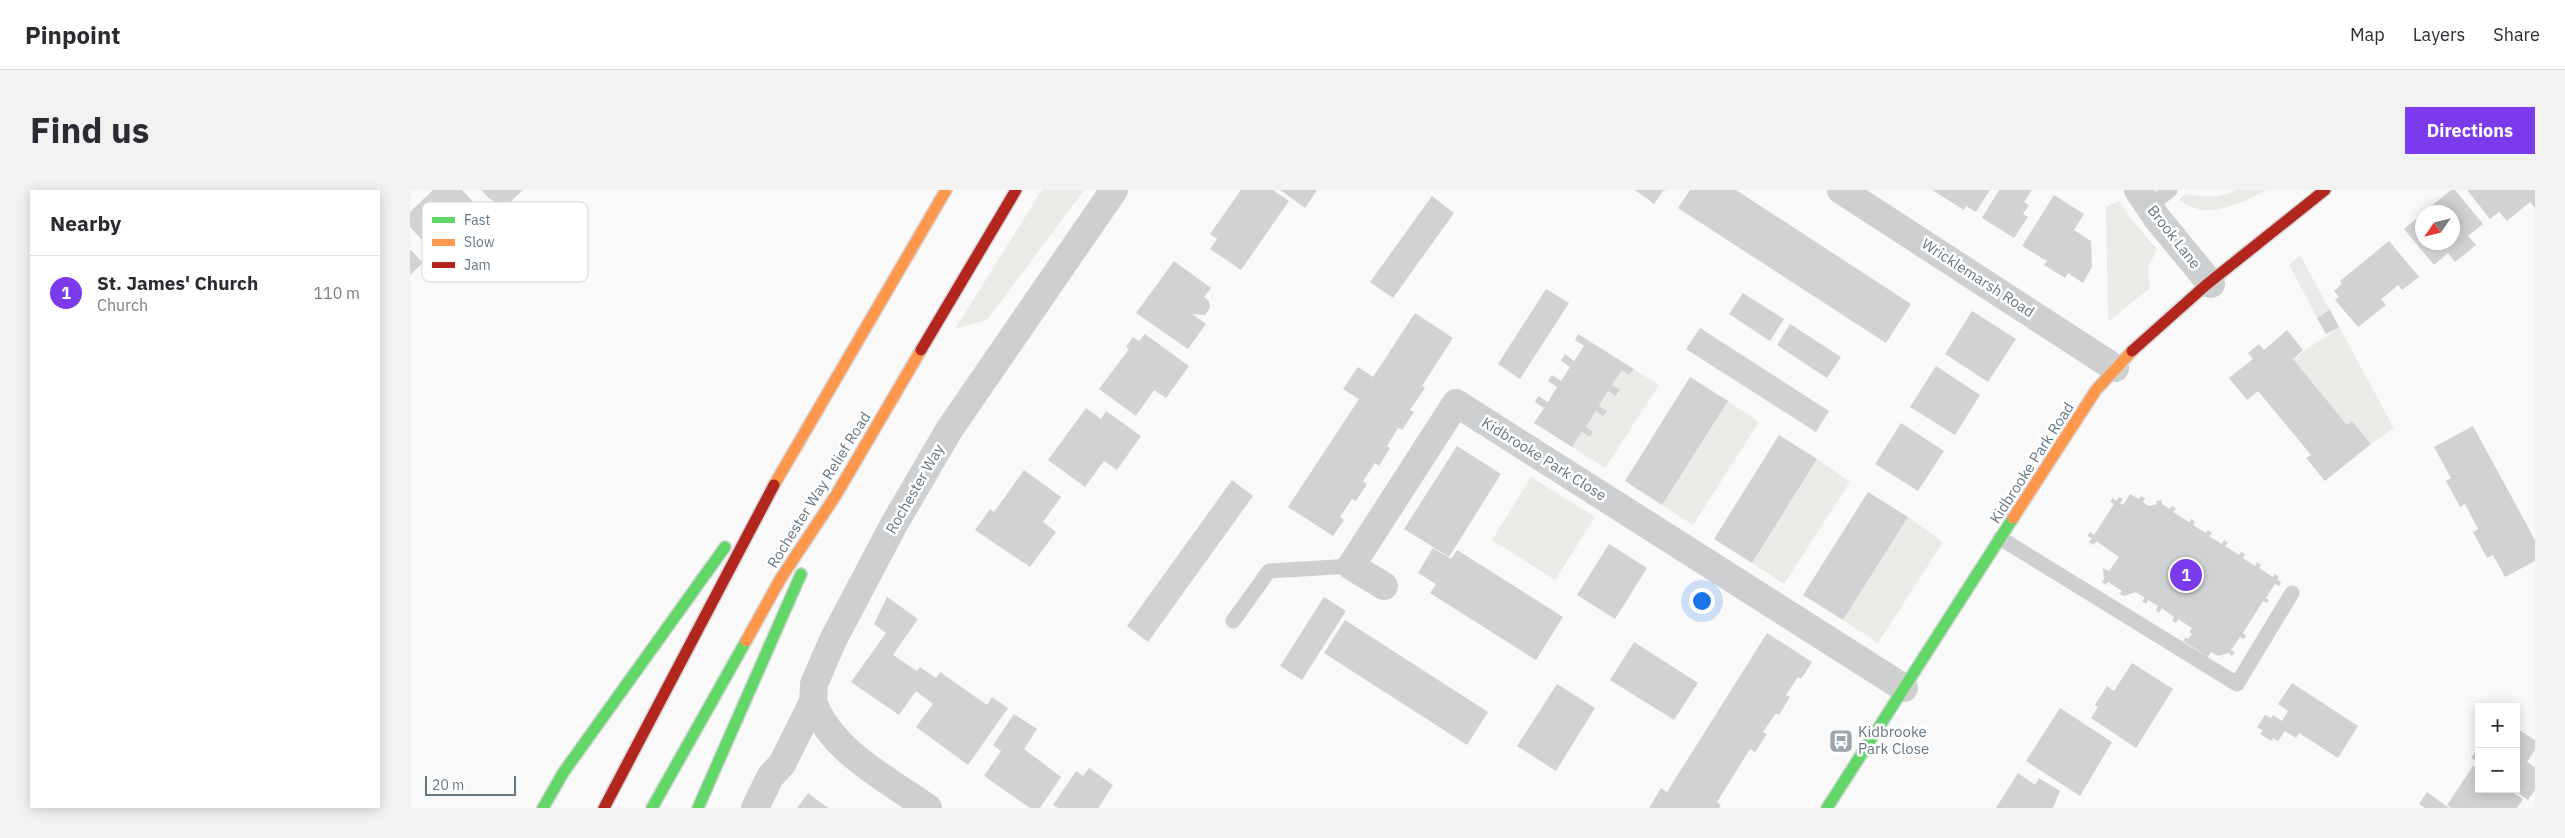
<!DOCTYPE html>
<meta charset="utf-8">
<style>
body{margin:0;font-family:"IBM Plex Sans",sans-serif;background:#f2f2f3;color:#2b2b33}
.controls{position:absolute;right:15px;bottom:15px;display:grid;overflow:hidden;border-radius:0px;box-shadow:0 2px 12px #0003}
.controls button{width:45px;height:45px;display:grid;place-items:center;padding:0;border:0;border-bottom:1px solid #e1e1e2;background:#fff;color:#2b2b33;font:25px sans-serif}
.compass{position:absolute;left:2005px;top:15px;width:45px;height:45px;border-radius:50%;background:#fff;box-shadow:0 2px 12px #0003;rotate:235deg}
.scale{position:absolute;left:15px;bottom:12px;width:91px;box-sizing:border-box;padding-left:5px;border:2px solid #657683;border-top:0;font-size:14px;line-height:18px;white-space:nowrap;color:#657683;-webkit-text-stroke:4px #fff;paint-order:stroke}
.you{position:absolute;left:1291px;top:410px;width:18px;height:18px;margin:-12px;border:4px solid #fff;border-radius:50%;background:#1a73e8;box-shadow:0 0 0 8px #1a73e833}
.badge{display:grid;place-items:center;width:32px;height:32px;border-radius:50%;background:#7c3aed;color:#fff;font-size:16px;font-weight:700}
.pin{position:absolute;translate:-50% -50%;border:2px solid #fff;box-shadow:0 1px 5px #0006}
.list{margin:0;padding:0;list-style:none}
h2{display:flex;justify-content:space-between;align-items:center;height:65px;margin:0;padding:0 20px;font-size:21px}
h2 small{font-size:16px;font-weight:400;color:#7c7c81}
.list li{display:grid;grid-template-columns:32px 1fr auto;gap:15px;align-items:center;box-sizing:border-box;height:75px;padding:0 20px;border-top:1px solid #e1e1e2}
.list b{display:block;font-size:19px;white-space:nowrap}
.list p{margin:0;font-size:16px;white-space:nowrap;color:#7c7c81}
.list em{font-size:16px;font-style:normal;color:#7c7c81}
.map{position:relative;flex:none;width:2125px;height:618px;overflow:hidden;border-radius:0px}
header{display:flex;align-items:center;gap:30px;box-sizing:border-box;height:70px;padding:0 25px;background:#fff;border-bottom:1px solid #e1e1e2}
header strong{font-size:24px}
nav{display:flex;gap:28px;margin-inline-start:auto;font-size:18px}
.intro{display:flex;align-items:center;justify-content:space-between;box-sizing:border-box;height:120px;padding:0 30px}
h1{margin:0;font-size:35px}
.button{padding:12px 22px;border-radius:0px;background:#7c3aed;color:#fff;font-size:18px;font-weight:700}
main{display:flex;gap:30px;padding:0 30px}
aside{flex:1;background:#fff;border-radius:0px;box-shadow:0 2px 12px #0003}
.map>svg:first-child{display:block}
.built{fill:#e8e9e9}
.green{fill:#e8ebe6}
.building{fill:#d0d2d3}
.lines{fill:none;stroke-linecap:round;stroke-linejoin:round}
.fast-casing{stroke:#d5d6d7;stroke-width:14}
.slow-casing{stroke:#d5d6d7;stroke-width:14}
.jam-casing{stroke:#d5d6d7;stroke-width:14}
.lane{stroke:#cecfd0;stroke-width:15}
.street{stroke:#cecfd0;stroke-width:28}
.fast{stroke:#63d668;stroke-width:11}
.slow{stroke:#ff974d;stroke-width:11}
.jam{stroke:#b3261e;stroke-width:11}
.labels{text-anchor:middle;stroke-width:5;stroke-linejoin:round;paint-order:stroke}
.street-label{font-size:15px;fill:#657683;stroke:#fff}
.poi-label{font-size:15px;fill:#657683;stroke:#fff;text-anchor:start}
.key{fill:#fff;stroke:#d1d6da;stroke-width:1}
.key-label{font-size:14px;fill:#657683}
</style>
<header>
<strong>Pinpoint</strong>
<nav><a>Map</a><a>Layers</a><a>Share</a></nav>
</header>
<div class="intro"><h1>Find us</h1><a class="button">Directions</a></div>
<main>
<aside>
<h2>Nearby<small></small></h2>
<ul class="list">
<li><span class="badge">1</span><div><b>St. James' Church</b><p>Church</p></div><em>110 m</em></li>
</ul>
</aside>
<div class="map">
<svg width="2125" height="618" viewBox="0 0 2125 618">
<rect width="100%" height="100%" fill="#f9f9f9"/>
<path class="built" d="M1890 65 1929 137 1916 144 1879 75Z"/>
<path class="green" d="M632 0H674L577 130 545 139Z
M1826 0H1856C1828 15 1797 31 1769 10L1775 4C1793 7 1809 9 1826 0Z
M1709 11 1722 30 1747 59 1738 78 1740 98 1698 132 1696 17Z
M1929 137 1984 238 1961 254 1942 231 1937 235 1883 169Z
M1224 179 1249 195 1195 278 1162 257 1172 242 1180 247 1183 242 1176 237 1186 221 1193 226 1197 221 1189 216 1198 201 1207 206 1210 200 1202 195 1212 180 1219 185Z
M1318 211 1349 232 1283 335 1252 315Z
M1407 269 1440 292 1374 394 1342 373Z
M1121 287 1185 327 1145 390 1082 350Z
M1498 327 1533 352 1468 453 1433 430Z"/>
<path class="building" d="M23 0H52L70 19 76 33 39 71 24 63 0 37V22Z
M71 0H113L95 17 80 9Z
M831 0H863L879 11 831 80 800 59 807 49 800 44Z
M870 0H907L895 18Z
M1225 0H1257L1253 1 1244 14Z
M1280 0H1326L1501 114 1476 153 1268 18Z
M1522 0H1580L1566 22 1556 16 1554 20Z
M1589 0H1622L1614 12 1619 15 1613 24 1618 27 1604 48 1572 28Z
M2041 0H2045L2073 34 2058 46 2066 55 2045 72 2038 63 2024 75 1994 39 2012 24V52H2042V22H2014Z
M2057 0H2125V18L2120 12 2097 31 2089 22 2080 29Z
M1644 5 1674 24 1664 40 1681 51 1682 77 1673 93 1658 83 1655 88 1634 75 1637 71 1612 56Z
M1022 6 1044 23 983 108 960 92Z
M1979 51 2009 87 1992 100 1988 95 1980 102 1971 109 1976 115 1948 137 1925 110 1929 107 1924 101 1932 94 1930 91Z
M0 59 13 73 0 85Z
M764 71 801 98 794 107 799 111 800 118 795 125 782 124 796 134 778 159 726 123Z
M1136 99 1159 113 1110 189 1088 174Z
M1333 103 1374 129 1360 151 1319 124Z
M1920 120 1929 137 1916 144 1907 128Z
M1562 121 1606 149 1578 192 1535 164Z
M1005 123 1043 148 1012 196 1015 198 1000 220 1004 222 992 240 988 238 977 256 980 258 969 276 965 273 953 291 957 294 946 311 942 309 930 327 934 330 923 346 878 317 949 209 933 199 948 177 963 187Z
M1380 134 1431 167 1417 188 1367 155Z
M1290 138 1419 221 1406 242 1276 159Z
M1877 140 1893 160 1883 169 1937 235 1942 231 1961 254 1915 291 1896 268 1901 265 1848 201 1837 210 1819 188 1843 169 1838 163 1849 154 1854 160Z
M735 144 779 176 756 208 744 200 726 226 689 199 719 159 716 157 723 147 729 151Z
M1168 144 1224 179 1219 185 1212 180 1202 195 1210 200 1206 206 1198 201 1189 216 1197 221 1193 226 1186 221 1176 237 1183 242 1180 247 1172 242 1162 257 1124 233 1134 218 1125 212 1128 206 1138 212 1147 197 1138 191 1142 185 1151 191 1160 177 1151 171 1155 164 1164 171 1174 156 1165 150Z
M1526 176 1570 205 1545 245 1500 217Z
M1280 187 1318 211 1252 315 1215 291Z
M676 218 691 229 696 221 731 246 707 280 694 271 675 297 638 270Z
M1491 233 1534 261 1508 301 1465 274Z
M2063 236 2125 350V371L2095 387 2083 365 2077 368 2063 342 2068 339 2055 314 2050 317 2036 291 2041 288 2024 257Z
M1369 245 1407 269 1342 373 1304 349Z
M1047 256 1091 284 1039 367 994 339Z
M614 280 651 307 633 332 646 342 620 377 565 340 580 319 584 322Z
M822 290 843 306 738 452 717 436Z
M1458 302 1498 327 1433 430 1393 405Z
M1720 304 1729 309 1731 306 1735 308 1733 312 1739 316 1747 314 1746 311 1751 310 1752 314 1760 319 1762 316 1766 319 1763 322 1779 332 1782 329 1785 332 1783 335 1796 343 1798 340 1802 343 1799 346 1812 354 1814 350 1818 353 1815 356 1829 365 1831 362 1835 364 1833 368 1845 376 1847 372 1851 375 1849 378 1863 387 1865 384 1869 387 1867 390 1871 392 1869 396 1865 394 1856 408 1859 410 1857 413 1853 411 1833 443 1836 446 1834 449 1830 447 1821 460 1825 462 1822 466 1819 463 1808 466 1801 462 1798 467 1773 451 1776 447 1778 449 1782 444 1779 442 1782 438 1768 429 1766 433 1762 431 1764 427 1752 418 1749 423 1746 420 1748 416 1738 410 1736 414 1732 411 1735 408 1726 402 1714 406 1710 404 1712 401 1698 392 1696 395 1692 392 1694 389 1693 378 1699 381 1709 367 1686 351 1684 355 1679 352 1682 348 1677 346 1680 342 1684 345 1704 314 1700 312 1703 308 1706 311 1709 307 1713 309 1710 313 1713 315Z
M1199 354 1237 378 1205 429 1167 405Z
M1023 358 1041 369 1047 360 1153 427 1126 470 1020 403 1026 394 1008 383Z
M477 407 508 429 483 465 507 481 510 477 526 488 530 482 577 515 582 507 598 518 558 575 506 537 523 514 506 501 489 525 441 492 476 443 464 434Z
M914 407 936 421 892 490 870 476Z
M935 430 1078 522 1057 555 914 463Z
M1357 443 1402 472 1391 489 1388 487 1376 505 1380 507 1369 525 1366 523 1353 542 1357 544 1345 562 1340 559 1307 612 1311 615 1309 618H1239L1251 598 1257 602Z
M1224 452 1288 493 1264 530 1200 490Z
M1722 473 1763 499 1726 558 1681 528 1688 517 1685 515 1697 496 1704 501Z
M1882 493 1948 536 1928 568 1889 543 1886 548 1875 541 1868 551 1863 548 1861 551 1850 544 1853 541 1847 537 1855 525 1861 528 1863 525 1872 531 1878 521 1868 514Z
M1147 494 1185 518 1146 581 1107 556Z
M1650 518 1702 552 1670 606 1616 571Z
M604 524 627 539 614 559 651 587 630 618H620L574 586 591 561 583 555Z
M2106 538 2125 550V560L2117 572 2125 577V600L2118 610 2102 599H2106Z
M2069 556V573L2061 568Z
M2063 576 2069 580V599H2098L2113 609 2107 618H2041L2037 615Z
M679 578 703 595 689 617 690 618H648L643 615 666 581 673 586Z
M1608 583 1625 595 1629 588 1650 601 1643 618H1586Z
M2017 602 2039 618H2015L2009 614Z
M398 603 418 618H387Z"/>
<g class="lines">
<g class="fast-casing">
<path id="fast" d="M133 618 153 583 315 357
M242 618 336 451
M288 618 391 384
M1417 618 1603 328"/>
</g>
<g class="slow-casing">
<path id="slow" d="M364 295 536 0
M1603 328 1686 200 1722 161
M336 451 371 388 426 305 511 160"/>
</g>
<g class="jam-casing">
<path id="jam" d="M511 160 606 0
M1722 161 1796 95 1915 0
M194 618 364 295"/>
</g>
<path class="lane" d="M1739 17 1760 0
M1590 348 1827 494 1882 403
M823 431 859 381 941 376"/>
<path class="street" d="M1431 0 1705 178
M1728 0 1746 27 1801 94
M974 396 941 376 1046 213 1494 498
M403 512C422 562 477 589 518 618
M345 618 360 587 372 574 403 512 404 494 423 450 483 336 539 240 704 0"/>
<use href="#fast" class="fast"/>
<use href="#slow" class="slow"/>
<use href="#jam" class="jam"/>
</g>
<defs>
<g id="bus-square" transform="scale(1.25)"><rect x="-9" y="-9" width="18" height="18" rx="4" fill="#99a4ac" stroke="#fff"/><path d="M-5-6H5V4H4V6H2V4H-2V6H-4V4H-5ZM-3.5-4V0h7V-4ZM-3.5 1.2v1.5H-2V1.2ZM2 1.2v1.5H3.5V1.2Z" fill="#fff"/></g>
</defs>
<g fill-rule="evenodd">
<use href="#bus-square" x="1431" y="551"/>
</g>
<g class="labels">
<g class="street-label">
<text transform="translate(1764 47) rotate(52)" y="5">Brook Lane</text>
<text transform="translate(1568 88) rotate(33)" y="5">Wricklemarsh Road</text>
<text transform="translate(1134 269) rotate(32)" y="5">Kidbrooke Park Close</text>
<text transform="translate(1622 273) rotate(-57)" y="5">Kidbrooke Park Road</text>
<text transform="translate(505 299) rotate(-60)" y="5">Rochester Way</text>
<text transform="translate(409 300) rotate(-58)" y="5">Rochester Way Relief Road</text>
</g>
<g class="poi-label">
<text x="1448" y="547">Kidbrooke<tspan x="1448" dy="17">Park Close</tspan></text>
</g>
</g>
<rect x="12" y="12" width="166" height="80" rx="8" class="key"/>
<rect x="22" y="27" width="23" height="6" fill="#63d668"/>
<rect x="22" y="49" width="23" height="7" fill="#ff974d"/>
<rect x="22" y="72" width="23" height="6" fill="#b3261e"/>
<g class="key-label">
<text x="54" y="35">Fast</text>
<text x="54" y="57">Slow</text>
<text x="54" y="80">Jam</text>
</g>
</svg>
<div class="controls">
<button>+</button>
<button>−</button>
</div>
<svg class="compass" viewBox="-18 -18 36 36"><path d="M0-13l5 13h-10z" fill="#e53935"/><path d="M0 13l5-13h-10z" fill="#7c7c81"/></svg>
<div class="scale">20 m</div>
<div class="you"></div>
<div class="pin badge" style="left:1776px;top:385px">1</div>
</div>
</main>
